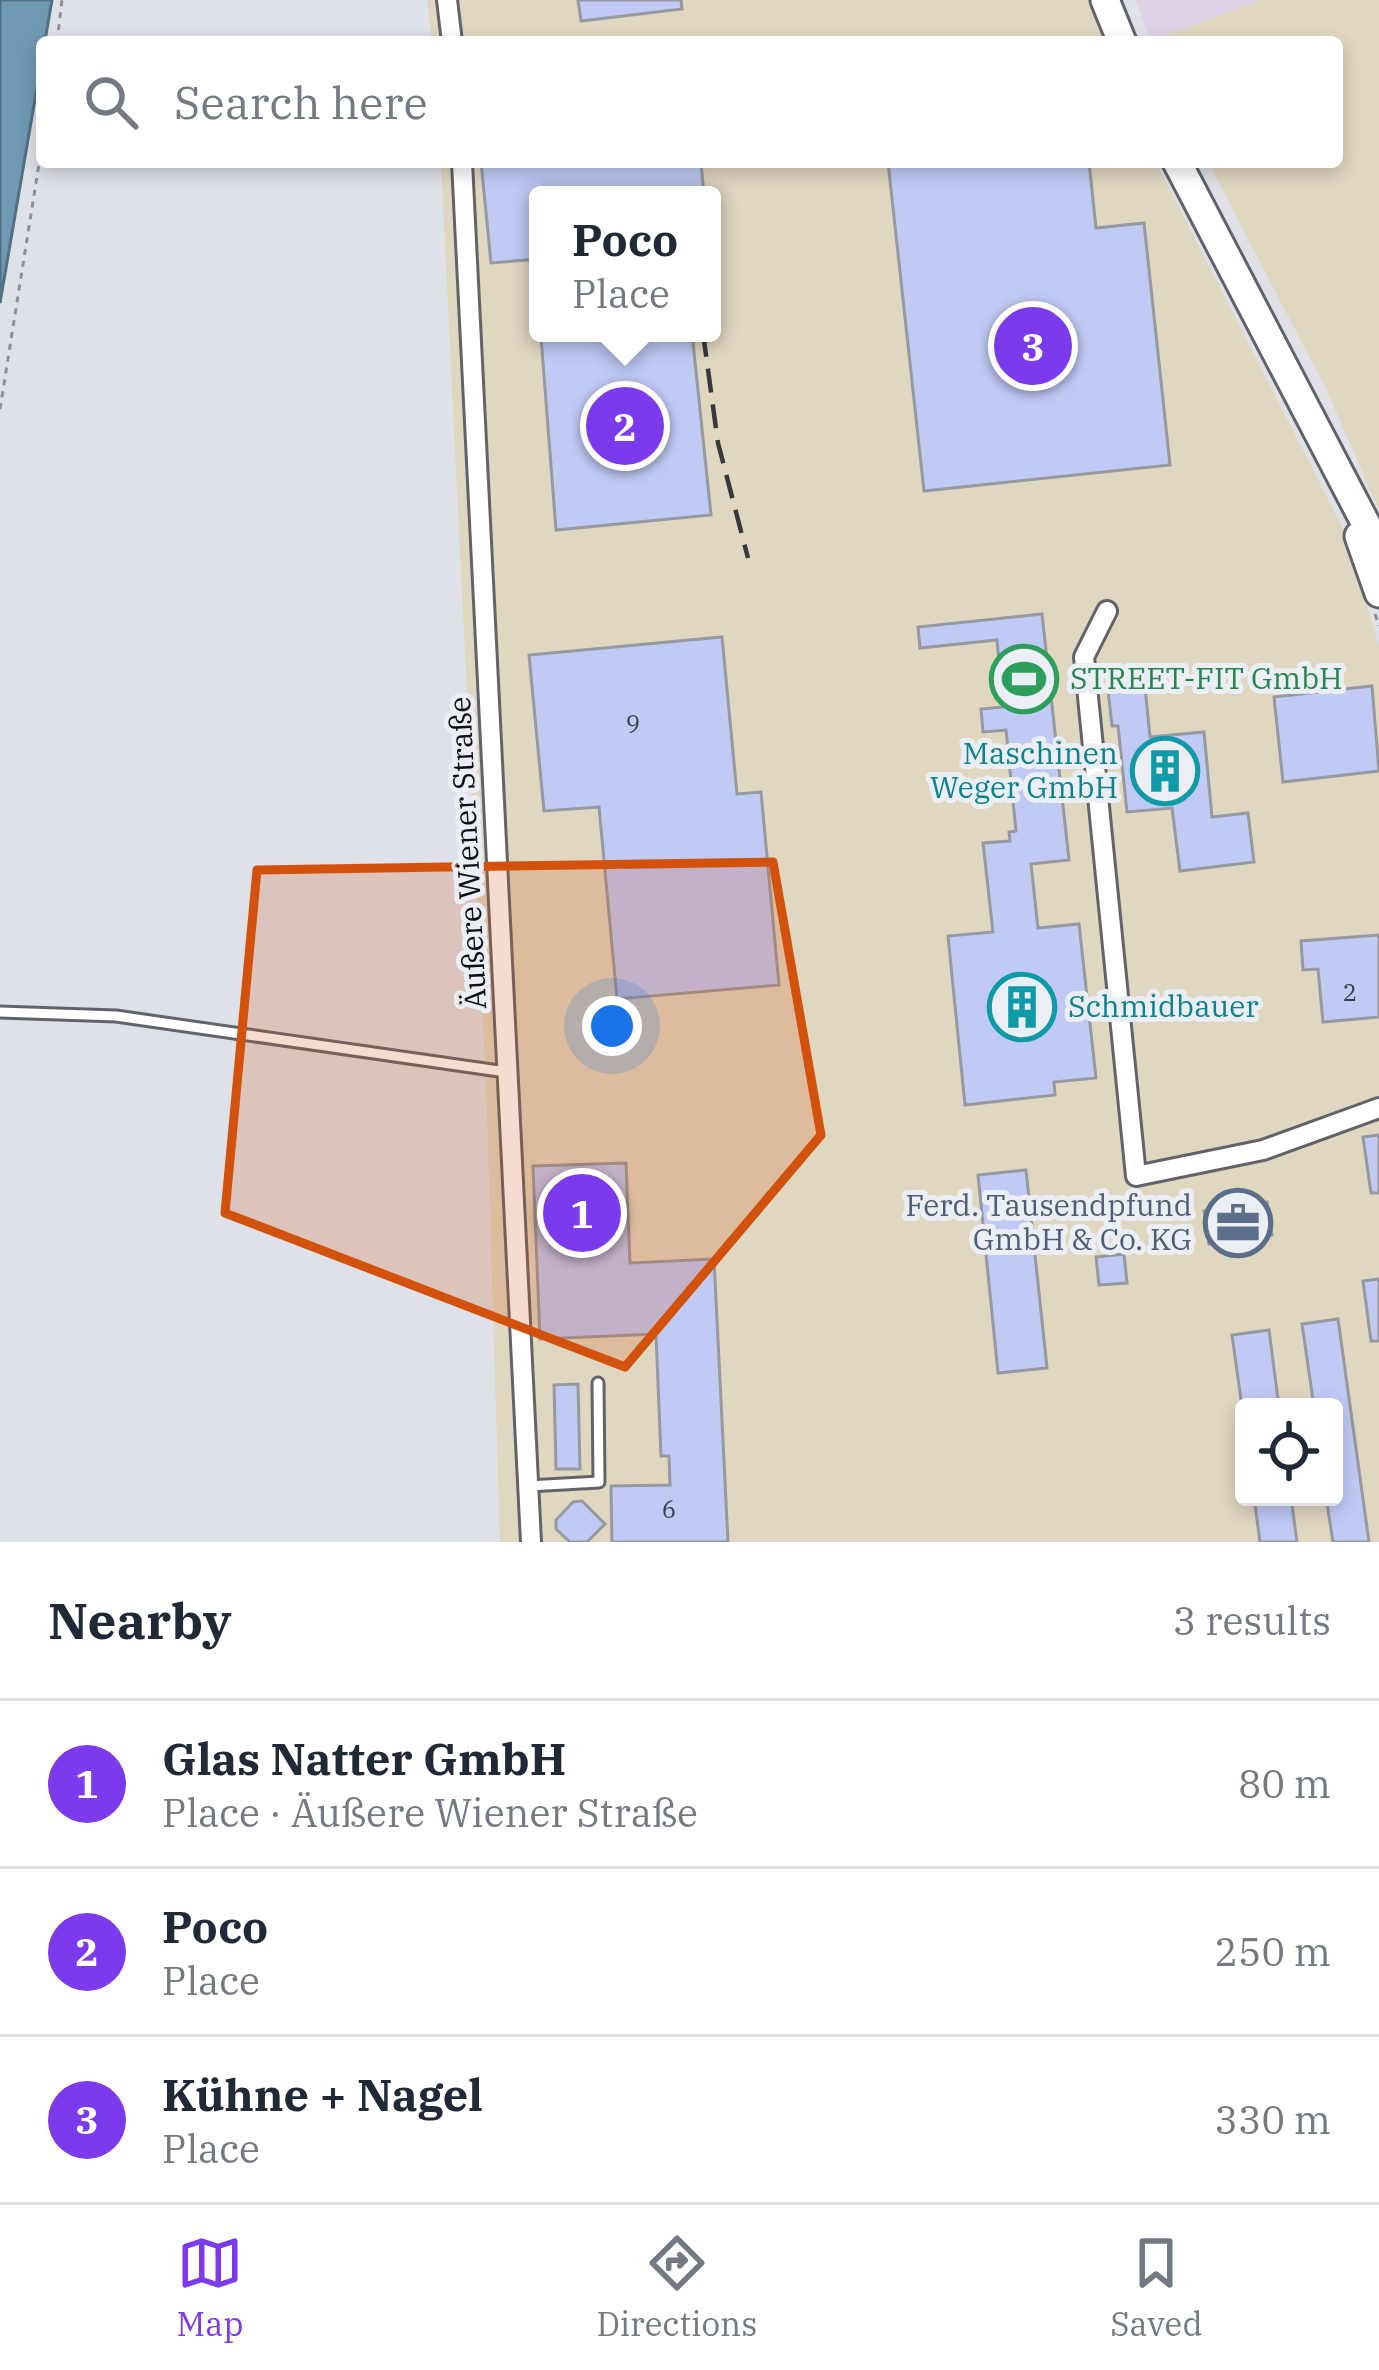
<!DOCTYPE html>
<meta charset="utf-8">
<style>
body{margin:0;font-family:"IBM Plex Serif",serif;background:#f2f2f3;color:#1f2937}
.controls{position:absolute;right:36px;bottom:36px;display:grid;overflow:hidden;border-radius:12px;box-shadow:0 6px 18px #0003}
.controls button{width:108px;height:108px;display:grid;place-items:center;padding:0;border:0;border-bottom:3px solid #e0e1e3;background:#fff;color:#1f2937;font:60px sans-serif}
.you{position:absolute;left:612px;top:1026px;width:42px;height:42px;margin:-30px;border:9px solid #fff;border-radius:50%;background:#1a73e8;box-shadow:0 0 0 18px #1a73e833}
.badge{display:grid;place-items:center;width:78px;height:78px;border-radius:50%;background:#7c3aed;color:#fff;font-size:39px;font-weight:700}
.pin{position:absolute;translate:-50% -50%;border:6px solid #fff;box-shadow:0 3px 12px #0006}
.popup{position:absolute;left:529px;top:186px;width:192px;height:156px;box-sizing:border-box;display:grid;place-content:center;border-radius:12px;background:#fff;filter:drop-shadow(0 3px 9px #0005);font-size:39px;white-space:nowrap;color:#747a83}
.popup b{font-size:45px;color:#1f2937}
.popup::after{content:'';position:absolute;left:50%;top:100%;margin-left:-24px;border:24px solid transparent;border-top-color:#fff}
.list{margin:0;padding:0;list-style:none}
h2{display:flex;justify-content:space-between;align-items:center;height:156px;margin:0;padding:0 48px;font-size:51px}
h2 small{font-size:39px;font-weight:400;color:#747a83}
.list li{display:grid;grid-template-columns:78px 1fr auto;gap:36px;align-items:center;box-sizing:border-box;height:168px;padding:0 48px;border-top:3px solid #e0e1e3}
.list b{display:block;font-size:45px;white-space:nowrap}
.list p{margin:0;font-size:39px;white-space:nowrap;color:#747a83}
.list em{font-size:39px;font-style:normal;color:#747a83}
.icon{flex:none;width:66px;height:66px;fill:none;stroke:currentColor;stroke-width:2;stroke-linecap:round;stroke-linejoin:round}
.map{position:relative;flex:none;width:1379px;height:1542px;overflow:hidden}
.search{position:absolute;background:#fff;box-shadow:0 6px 18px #0003;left:36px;right:36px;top:36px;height:132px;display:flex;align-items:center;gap:30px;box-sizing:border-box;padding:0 42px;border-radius:12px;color:#747a83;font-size:45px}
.sheet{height:660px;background:#fff}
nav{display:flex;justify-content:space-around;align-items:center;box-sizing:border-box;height:168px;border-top:3px solid #e0e1e3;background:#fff;font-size:33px;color:#747a83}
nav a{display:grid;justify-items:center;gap:6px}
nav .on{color:#7c3aed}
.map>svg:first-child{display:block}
.commercial{fill:#ded2e6}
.industrial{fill:#e0d7c1;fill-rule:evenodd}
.water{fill:#7099b4;stroke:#537083;stroke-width:3}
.building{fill:#c0caf5;stroke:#9799a0;stroke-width:3}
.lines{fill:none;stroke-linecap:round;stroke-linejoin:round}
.lane-casing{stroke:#62636a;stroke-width:15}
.street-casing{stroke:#62636a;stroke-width:24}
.secondary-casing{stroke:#62636a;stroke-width:33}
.path{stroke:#8e9095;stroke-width:3;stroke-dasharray:6 6;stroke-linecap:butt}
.lane{stroke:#fff;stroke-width:9}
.street{stroke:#fff;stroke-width:18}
.secondary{stroke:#fff;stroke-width:27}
.rail{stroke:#38393d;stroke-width:4.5;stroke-dasharray:24 12;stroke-linecap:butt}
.marked{fill:#d2520d;fill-opacity:0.2;stroke:#d2520d;stroke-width:9;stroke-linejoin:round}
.labels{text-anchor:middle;stroke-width:10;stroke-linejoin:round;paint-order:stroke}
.number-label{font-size:24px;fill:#3a3e4b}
.leisure-label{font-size:30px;fill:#27864d;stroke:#eceef6;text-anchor:start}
.culture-label{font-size:30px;fill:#0d838f;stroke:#eceef6;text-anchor:end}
.street-label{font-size:30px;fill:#0e0f12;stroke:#eceef6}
.service-label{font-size:30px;fill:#4e5e75;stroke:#eceef6;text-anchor:end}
</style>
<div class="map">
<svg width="1379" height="1542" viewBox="0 0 1379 1542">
<rect width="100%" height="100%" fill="#dfe1e8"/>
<path class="commercial" d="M1136 0H1260L1151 41Z"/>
<path class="industrial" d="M427 0H1090L1106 42H432Z
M1260 0H1379V510L1326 389 1208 162H1337V42L1151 41Z
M441 162H1156L1344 530 1379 645V1542H500L486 1084ZM538 195H712V333H538ZM1244 1407H1334V1497H1244Z"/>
<path class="water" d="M0 0H52L0 303Z"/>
<path class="building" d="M578 0H681L682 9 581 21Z
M481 162H701L704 195H538V259L491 263Z
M888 162H1089L1096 228 1144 223 1170 465 924 491Z
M556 333H692L711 515 556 530 541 337Z
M1042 614 1069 860 1031 864 1038 928 1079 924 1096 1078 1054 1082 1055 1095 965 1105 948 936 993 932 983 843 1010 841 1009 832 1016 831 1006 730 983 732 981 709 1003 707 997 640 920 648 918 627Z
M722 637 737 794 761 792 779 985 617 999 599 807 544 811 529 655Z
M1372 686 1379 771 1283 782 1274 697Z
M1145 687 1150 737 1204 732 1212 817 1248 813 1254 862 1180 871 1172 808 1127 812 1118 726H1112L1108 690Z
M1379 935V1017L1323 1022 1318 969 1303 970 1301 941Z
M1379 1135V1193H1371L1363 1137Z
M626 1163 630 1263 714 1259 728 1542H612L611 1486 670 1485 669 1456H661L656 1334 540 1339 533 1166Z
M1026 1170 1047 1368 998 1373 978 1175Z
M1267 1202 1272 1235 1209 1244 1204 1211Z
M1124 1254 1127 1283 1099 1285 1096 1257Z
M1379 1279V1341H1371L1363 1281Z
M1338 1319 1369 1542H1333L1326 1497H1334V1407H1314L1302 1324Z
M1269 1330 1279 1407H1242L1232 1335Z
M578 1384 580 1469H556L554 1385Z
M1254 1497H1291L1297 1542H1260Z
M582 1501 605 1524 587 1542H570L556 1529V1520L573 1502Z"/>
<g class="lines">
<g class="lane-casing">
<path id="lane" d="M0 1012 116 1016 506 1072
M528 1486 599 1482 598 1383"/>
</g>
<g class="street-casing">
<path id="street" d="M447 0 452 42
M462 162 531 1542
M1107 611 1084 657 1136 1176 1263 1150 1379 1108"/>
</g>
<g class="secondary-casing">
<path id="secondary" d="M1105 0 1122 42
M1177 162 1379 549
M1359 536 1379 593"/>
</g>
<path class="path" d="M57 42 62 0
M0 409 42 145
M1375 614 1379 626"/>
<use href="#lane" class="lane"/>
<use href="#street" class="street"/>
<use href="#secondary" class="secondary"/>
<path class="rail" d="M703 333 718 443 748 558"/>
</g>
<path class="marked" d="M773 862 821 1135 625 1367 225 1213 257 870Z"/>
<defs>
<g id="stadium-ring" transform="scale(3.45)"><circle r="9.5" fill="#eceef6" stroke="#2e9e5b" stroke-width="1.5"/><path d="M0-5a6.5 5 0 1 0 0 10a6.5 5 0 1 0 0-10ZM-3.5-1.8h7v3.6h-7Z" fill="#2e9e5b"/></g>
<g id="building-ring" transform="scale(3.45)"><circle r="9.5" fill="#eceef6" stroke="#0f9aa8" stroke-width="1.5"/><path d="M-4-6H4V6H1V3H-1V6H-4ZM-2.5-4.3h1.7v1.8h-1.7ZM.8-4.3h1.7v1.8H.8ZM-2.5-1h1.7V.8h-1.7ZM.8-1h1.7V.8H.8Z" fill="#0f9aa8"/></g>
<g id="office-ring" transform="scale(3.45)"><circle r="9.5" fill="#eceef6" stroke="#5c6f8a" stroke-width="1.5"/><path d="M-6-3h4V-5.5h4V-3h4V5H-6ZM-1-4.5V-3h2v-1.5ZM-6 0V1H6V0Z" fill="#5c6f8a"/></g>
</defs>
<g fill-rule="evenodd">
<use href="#stadium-ring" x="1024" y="679"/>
<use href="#building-ring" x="1165" y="771"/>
<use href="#building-ring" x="1022" y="1007"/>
<use href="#office-ring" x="1238" y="1223"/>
</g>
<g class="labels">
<g class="number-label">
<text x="633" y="732">9</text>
<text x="1350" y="1001">2</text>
<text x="669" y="1518">6</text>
</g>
<g class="leisure-label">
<text x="1070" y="689">STREET-FIT GmbH</text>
</g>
<g class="culture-label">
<text x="1118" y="764">Maschinen<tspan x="1118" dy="34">Weger GmbH</tspan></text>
<text x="1068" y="1017" text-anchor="start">Schmidbauer</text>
</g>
<g class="street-label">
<text transform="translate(468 853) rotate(-93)" y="10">Äußere Wiener Straße</text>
</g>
<g class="service-label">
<text x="1192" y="1216">Ferd. Tausendpfund<tspan x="1192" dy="34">GmbH &amp; Co. KG</tspan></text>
</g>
</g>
</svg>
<div class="controls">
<button><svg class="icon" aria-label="locate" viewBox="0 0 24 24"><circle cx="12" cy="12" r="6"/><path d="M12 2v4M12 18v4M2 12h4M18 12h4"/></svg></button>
</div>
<div class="you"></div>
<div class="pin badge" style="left:582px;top:1213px">1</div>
<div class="pin badge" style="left:625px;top:426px">2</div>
<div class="popup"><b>Poco</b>Place</div>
<div class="pin badge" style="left:1033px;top:346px">3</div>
<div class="search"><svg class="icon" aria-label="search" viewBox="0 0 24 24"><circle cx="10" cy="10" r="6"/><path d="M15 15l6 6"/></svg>Search here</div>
</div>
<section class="sheet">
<h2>Nearby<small>3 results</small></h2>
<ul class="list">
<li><span class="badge">1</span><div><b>Glas Natter GmbH</b><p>Place · Äußere Wiener Straße</p></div><em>80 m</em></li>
<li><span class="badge">2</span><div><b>Poco</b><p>Place</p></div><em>250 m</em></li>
<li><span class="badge">3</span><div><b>Kühne + Nagel</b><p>Place</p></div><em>330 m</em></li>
</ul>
</section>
<nav>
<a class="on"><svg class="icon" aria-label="map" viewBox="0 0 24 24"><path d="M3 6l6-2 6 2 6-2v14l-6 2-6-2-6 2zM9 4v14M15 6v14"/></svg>Map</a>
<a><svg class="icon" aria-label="directions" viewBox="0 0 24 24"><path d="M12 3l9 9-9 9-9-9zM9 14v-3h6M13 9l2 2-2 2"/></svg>Directions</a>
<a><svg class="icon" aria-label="saved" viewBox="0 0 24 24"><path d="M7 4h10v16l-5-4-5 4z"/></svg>Saved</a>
</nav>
